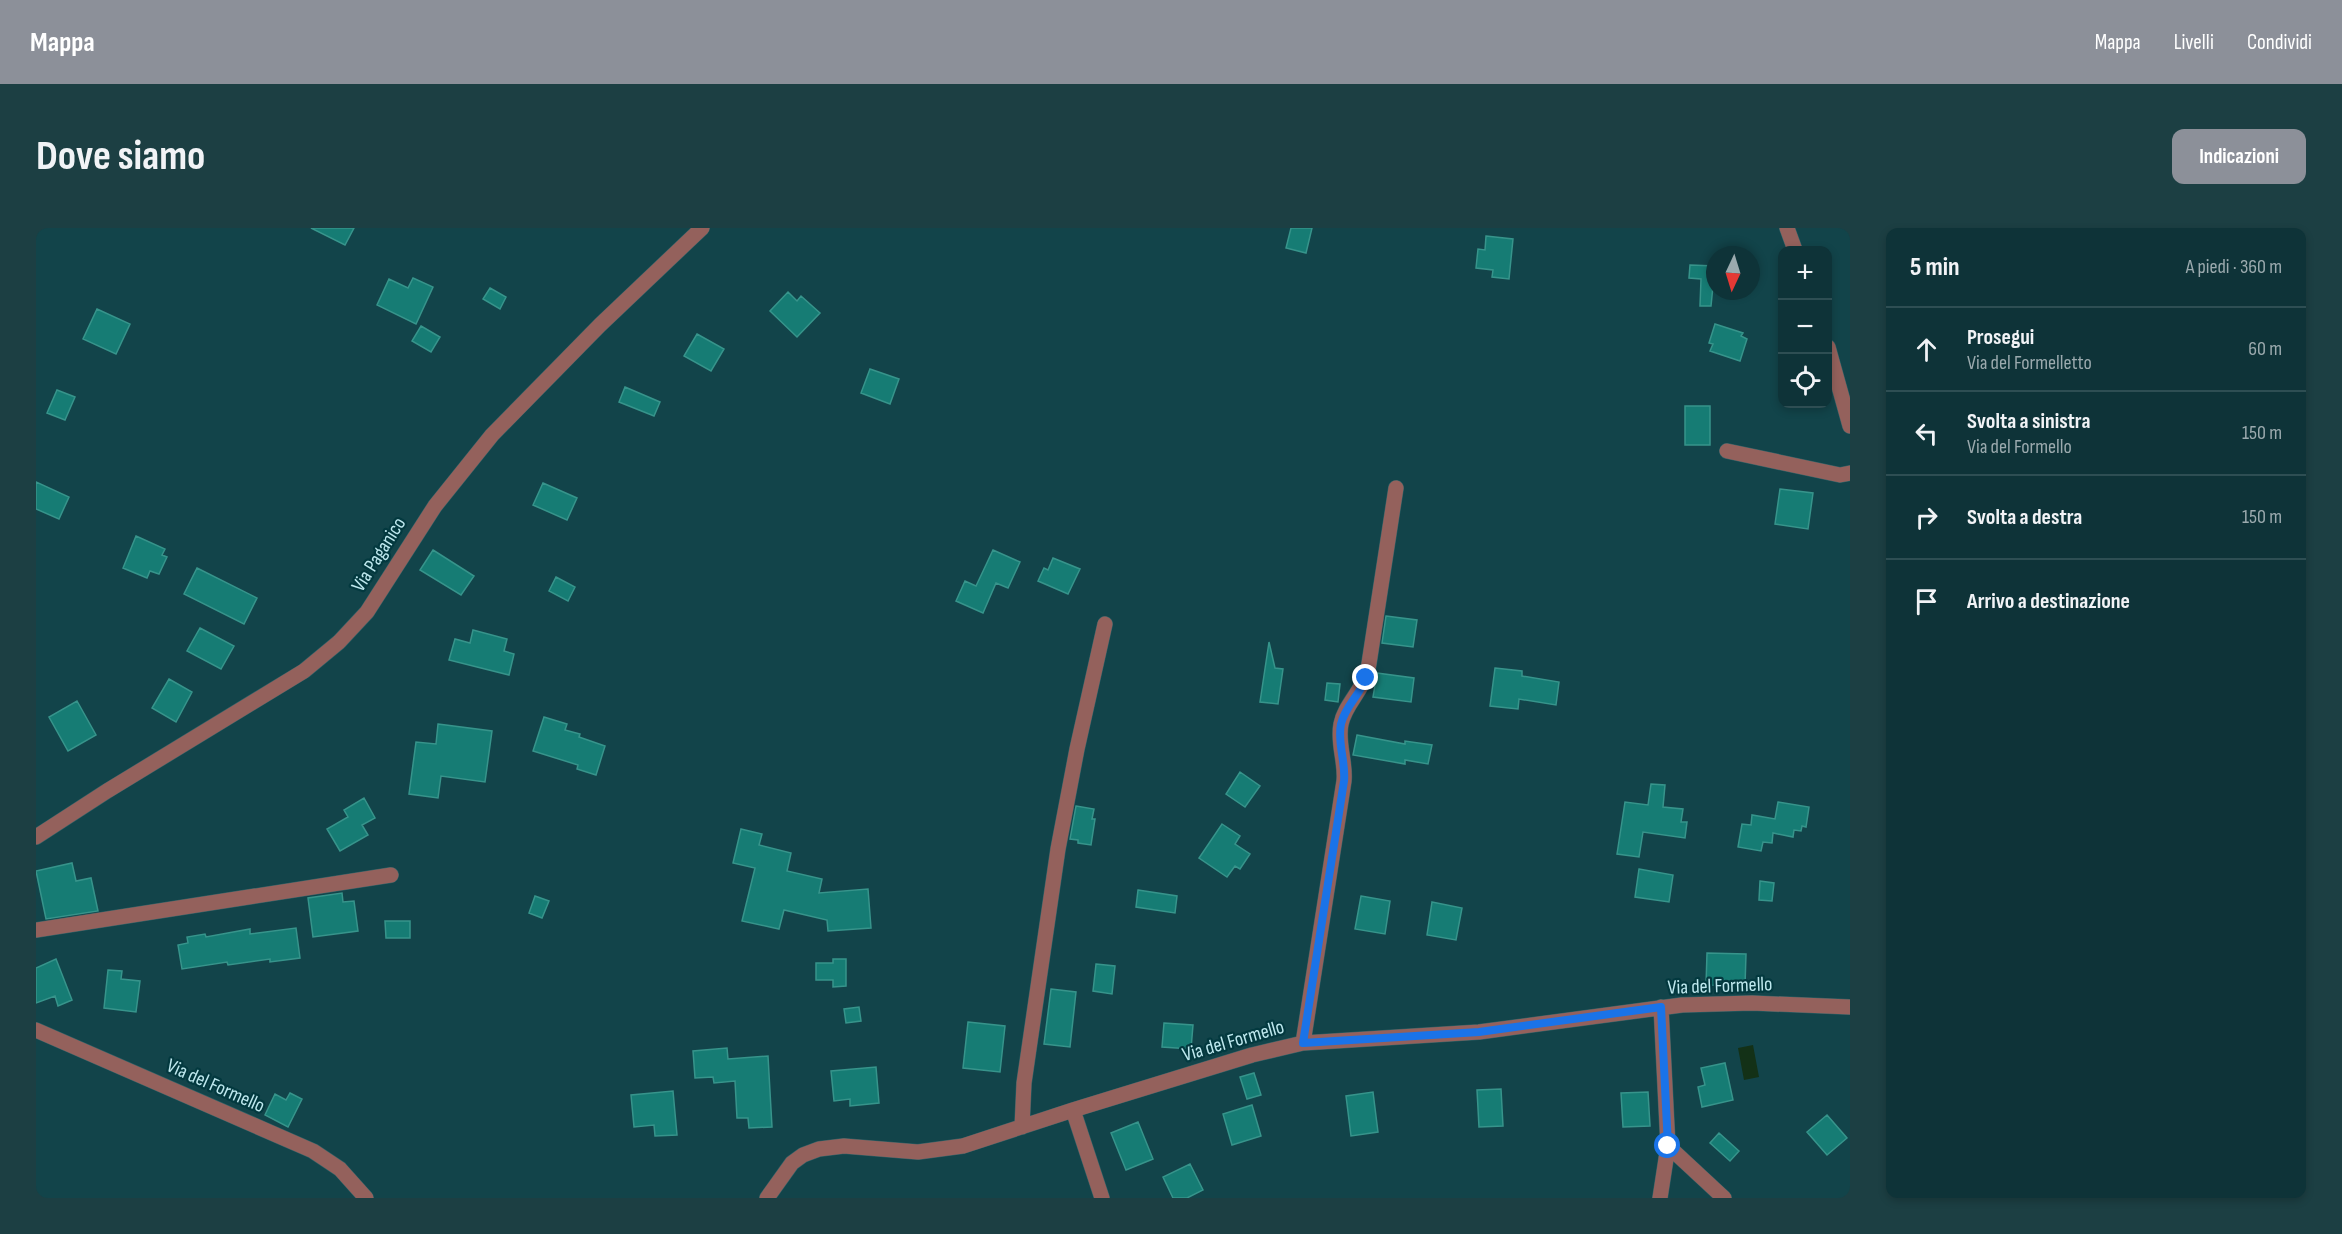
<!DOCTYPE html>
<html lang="it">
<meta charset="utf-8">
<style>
body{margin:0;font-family:"Sofia Sans Condensed",sans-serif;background:#1c3f43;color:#f1f3f6}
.controls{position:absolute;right:18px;top:18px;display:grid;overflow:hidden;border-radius:12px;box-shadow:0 3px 9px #0003}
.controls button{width:54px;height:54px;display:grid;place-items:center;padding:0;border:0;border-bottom:2px solid #2e4e53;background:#0e3338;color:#f1f3f6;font:30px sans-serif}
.compass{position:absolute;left:1670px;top:18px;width:54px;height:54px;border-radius:50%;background:#0e3338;box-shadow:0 3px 9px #0003;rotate:184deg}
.stop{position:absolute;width:18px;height:18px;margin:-14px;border:4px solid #1a73e8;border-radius:50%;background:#fff}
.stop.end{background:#1a73e8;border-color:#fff;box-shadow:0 2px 6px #0008}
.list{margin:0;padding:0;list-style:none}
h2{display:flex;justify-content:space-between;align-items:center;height:78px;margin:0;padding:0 24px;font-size:26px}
h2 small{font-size:20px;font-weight:400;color:#9baaae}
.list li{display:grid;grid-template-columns:39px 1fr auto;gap:18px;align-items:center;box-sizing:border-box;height:84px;padding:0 24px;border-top:2px solid #2e4e53}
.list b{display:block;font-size:22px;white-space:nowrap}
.list p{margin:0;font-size:20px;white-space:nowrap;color:#9baaae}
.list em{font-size:20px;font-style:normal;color:#9baaae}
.icon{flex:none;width:33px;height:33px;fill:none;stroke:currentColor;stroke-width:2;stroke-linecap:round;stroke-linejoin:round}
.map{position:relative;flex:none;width:1814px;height:970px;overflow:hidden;border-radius:12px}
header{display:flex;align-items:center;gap:36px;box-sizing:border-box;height:84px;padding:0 30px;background:#8c9099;color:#fff}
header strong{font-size:28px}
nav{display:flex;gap:33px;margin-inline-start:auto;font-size:21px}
.intro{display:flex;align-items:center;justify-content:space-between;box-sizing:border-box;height:144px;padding:0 36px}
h1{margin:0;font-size:42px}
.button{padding:15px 27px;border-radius:12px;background:#8c9099;color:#fff;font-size:21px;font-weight:700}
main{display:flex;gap:36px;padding:0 36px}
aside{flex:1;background:#0e3338;border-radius:12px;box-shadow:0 3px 9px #0003}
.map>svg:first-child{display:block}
.water{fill:#133117}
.building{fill:#167c74;stroke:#37948b;stroke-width:1.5}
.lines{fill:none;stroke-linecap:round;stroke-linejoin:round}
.minor-casing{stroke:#316268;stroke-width:16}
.minor{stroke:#94615c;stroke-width:15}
.route{stroke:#1a73e8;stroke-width:8}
.labels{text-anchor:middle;stroke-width:4.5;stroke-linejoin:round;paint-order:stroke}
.street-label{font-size:20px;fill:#bee8ee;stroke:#03393f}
</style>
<header>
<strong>Mappa</strong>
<nav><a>Mappa</a><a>Livelli</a><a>Condividi</a></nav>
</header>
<div class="intro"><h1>Dove siamo</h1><a class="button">Indicazioni</a></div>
<main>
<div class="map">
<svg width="1814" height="970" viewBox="0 0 1814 970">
<rect width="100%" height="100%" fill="#12444a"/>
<path class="water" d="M1717 817 1723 849 1708 852 1702 820Z"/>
<path class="building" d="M275 0H318L309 17Z
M1255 0H1276L1270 25 1250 20Z
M1450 8 1477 11 1473 51 1456 49 1457 42 1440 40 1442 21 1449 22Z
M1654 37 1679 38 1675 78H1664L1665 51 1653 50Z
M377 50 397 59 380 96 341 77 353 51 372 60Z
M454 60 470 69 464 81 447 71Z
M752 64 761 73 765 68 784 85 761 109 734 83Z
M61 81 94 96 80 126 47 111Z
M1679 96 1707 105 1705 108 1711 111 1704 133 1674 123 1677 116 1673 115Z
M385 98 404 109 395 124 376 113Z
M661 106 688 121 675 143 648 128Z
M834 141 863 151 854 176 825 165Z
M589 159 624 174 618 188 583 174Z
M21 162 39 169 29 192 11 185Z
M1649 178H1674V217H1649Z
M0 254 33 269 23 291 0 281Z
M507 255 541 270 531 292 497 277Z
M1744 261 1777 265 1772 301 1739 296Z
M100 308 129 321 126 327 131 329 123 346 114 343 111 350 87 340Z
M397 322 438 348 425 367 384 342Z
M957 322 984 334 972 360 960 355 947 385 920 373 929 353 940 358Z
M1017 330 1044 341 1032 366 1002 353 1008 340 1012 342Z
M161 340 221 370 208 396 148 366Z
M520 349 539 359 532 373 513 363Z
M1350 388 1381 392 1377 419 1346 415Z
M164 400 198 418 185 441 151 423Z
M437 402 471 411 468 423 478 426 473 447 413 432 419 411 434 415Z
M1233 414 1239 440 1247 441 1242 476 1224 474Z
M1459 440 1486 443V448L1523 454 1520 477 1483 471 1482 481 1454 478Z
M1341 445 1378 450 1375 474 1337 469Z
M133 451 156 464 140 494 116 480Z
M1291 455 1304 456 1302 474 1289 472Z
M41 473 60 507 32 523 13 489Z
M508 489 531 496 529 502 544 506 543 509 569 518 560 547 541 541 542 537 497 523Z
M402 496 456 503 449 554 405 548 402 570 373 566 380 514 400 516Z
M1321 507 1369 516V513L1396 517 1392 536 1369 532V536L1317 527Z
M1204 544 1224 558 1209 579 1190 566Z
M1615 556 1629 557 1627 579 1647 581 1645 594H1651L1649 610 1607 604 1603 629 1581 626 1589 574 1612 577Z
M328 570 339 590 326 597 332 607 304 623 291 601 312 589 308 582Z
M1742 574 1773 579 1770 599 1766 598 1765 603 1758 602 1757 609 1737 605 1736 615 1727 614 1725 623 1702 619 1706 596 1715 597 1716 587 1739 591Z
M1040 578 1058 581 1056 591H1059L1055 617 1042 615V612L1034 611Z
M1186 596 1204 608 1199 616 1214 626 1204 641 1199 638 1191 649 1163 630Z
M705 601 726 606 723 617 755 625 751 643 786 651 783 665 832 661 835 700 792 703 791 692 748 682 743 701 706 693 719 640 697 635Z
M36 635 40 653 55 650 62 683 10 691 0 643Z
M1603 641 1637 647 1633 674 1599 669Z
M1724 653 1738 655 1736 673 1723 672Z
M1102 662 1141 668 1139 685 1100 679Z
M306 665 307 674 318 673 322 703 277 709 272 670Z
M499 668 513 673 506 690 493 685Z
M1325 668 1354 673 1349 706 1319 701Z
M1396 674 1426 680 1420 712 1391 707Z
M349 693H374V710H350Z
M260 700 264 730 234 734V731L192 737 191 734 146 741 142 717 152 715 151 709 169 706 170 709 214 701V706Z
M1671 725 1710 726 1709 758 1670 757Z
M20 731 36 772 22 778 19 768 0 775V740Z
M797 731H810V758L797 759V752H780V735H797Z
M1060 736 1079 738 1076 766 1057 763Z
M72 742 86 743 85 751 104 753 100 784 68 780Z
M1015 761 1040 764 1034 819 1008 816Z
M823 779 825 793 810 795 808 781Z
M932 794 969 798 964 844 927 840Z
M1128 795 1157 797 1155 821 1126 819Z
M691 820 692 831 732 828 736 899 713 900 712 890H701L699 853 678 855 677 849 659 850 657 823Z
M1689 835 1697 872 1666 879 1662 859 1669 857 1665 840Z
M840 839 843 875 814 878V871L798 873 795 843Z
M1218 845 1225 867 1211 871 1204 849Z
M1465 861 1467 898 1443 899 1441 862Z
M637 863 641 907 619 908 618 897 598 899 595 867Z
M1337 864 1342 904 1315 908 1310 868Z
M1612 864 1614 898 1587 899 1585 865Z
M254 865 266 871 252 899 229 887 239 866 250 872Z
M1216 877 1225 908 1196 917 1187 886Z
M1791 887 1811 910 1791 927 1771 904Z
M1102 894 1117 931 1090 942 1075 905Z
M1683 905 1703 923 1694 933 1674 915Z
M1154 936 1167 962 1151 970H1137L1127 949Z"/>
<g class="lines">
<g class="minor-casing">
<path id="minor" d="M1751 0 1759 22
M1792 119 1814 198
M1691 223 1804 247 1814 245
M0 609 71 563 268 443 303 414 331 384 399 278 456 207 564 97 666 0
M0 702 355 647
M0 802 277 923 304 941 330 970
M1267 815 1308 553C1310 534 1301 515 1305 496 1309 476 1326 464 1332 442L1360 260
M1037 882 1066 970
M986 899 988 855 1022 621 1041 521 1069 396
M1632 918 1688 970
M731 970 756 935 767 927 783 921 808 918 882 924 927 918 1037 882 1216 827 1267 815 1443 804 1646 777 1716 775 1814 779
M1624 970 1632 918 1625 779"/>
</g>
<use href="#minor" class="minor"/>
</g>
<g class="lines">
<path class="route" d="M1330 450C1324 467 1309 478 1305 496 1301 515 1310 534 1308 553L1267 815 1443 804 1625 779 1632 918"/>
</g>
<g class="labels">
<g class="street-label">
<text transform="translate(342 326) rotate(-58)" y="7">Via Paganico</text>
<text transform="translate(1684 757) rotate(-2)" y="7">Via del Formello</text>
<text transform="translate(1197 812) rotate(-16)" y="7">Via del Formello</text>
<text transform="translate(180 857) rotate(24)" y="7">Via del Formello</text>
</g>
</g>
</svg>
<div class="controls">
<button>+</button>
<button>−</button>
<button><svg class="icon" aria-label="locate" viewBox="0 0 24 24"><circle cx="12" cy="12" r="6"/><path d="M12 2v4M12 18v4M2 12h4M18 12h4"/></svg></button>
</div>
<svg class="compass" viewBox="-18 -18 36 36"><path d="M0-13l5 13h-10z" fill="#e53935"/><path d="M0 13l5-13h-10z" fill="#9baaae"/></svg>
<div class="stop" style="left:1632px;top:918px"></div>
<div class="stop end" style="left:1330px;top:450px"></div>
</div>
<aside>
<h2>5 min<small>A piedi · 360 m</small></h2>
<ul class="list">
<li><svg class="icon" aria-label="ahead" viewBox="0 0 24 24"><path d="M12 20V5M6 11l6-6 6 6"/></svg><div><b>Prosegui</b><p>Via del Formelletto</p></div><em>60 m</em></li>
<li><svg class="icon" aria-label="left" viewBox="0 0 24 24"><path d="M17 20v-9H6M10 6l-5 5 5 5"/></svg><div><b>Svolta a sinistra</b><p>Via del Formello</p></div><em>150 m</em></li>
<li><svg class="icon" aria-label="right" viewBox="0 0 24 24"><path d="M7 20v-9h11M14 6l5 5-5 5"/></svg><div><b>Svolta a destra</b></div><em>150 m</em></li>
<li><svg class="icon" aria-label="arrive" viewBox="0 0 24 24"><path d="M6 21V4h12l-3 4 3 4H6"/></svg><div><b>Arrivo a destinazione</b></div></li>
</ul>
</aside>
</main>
